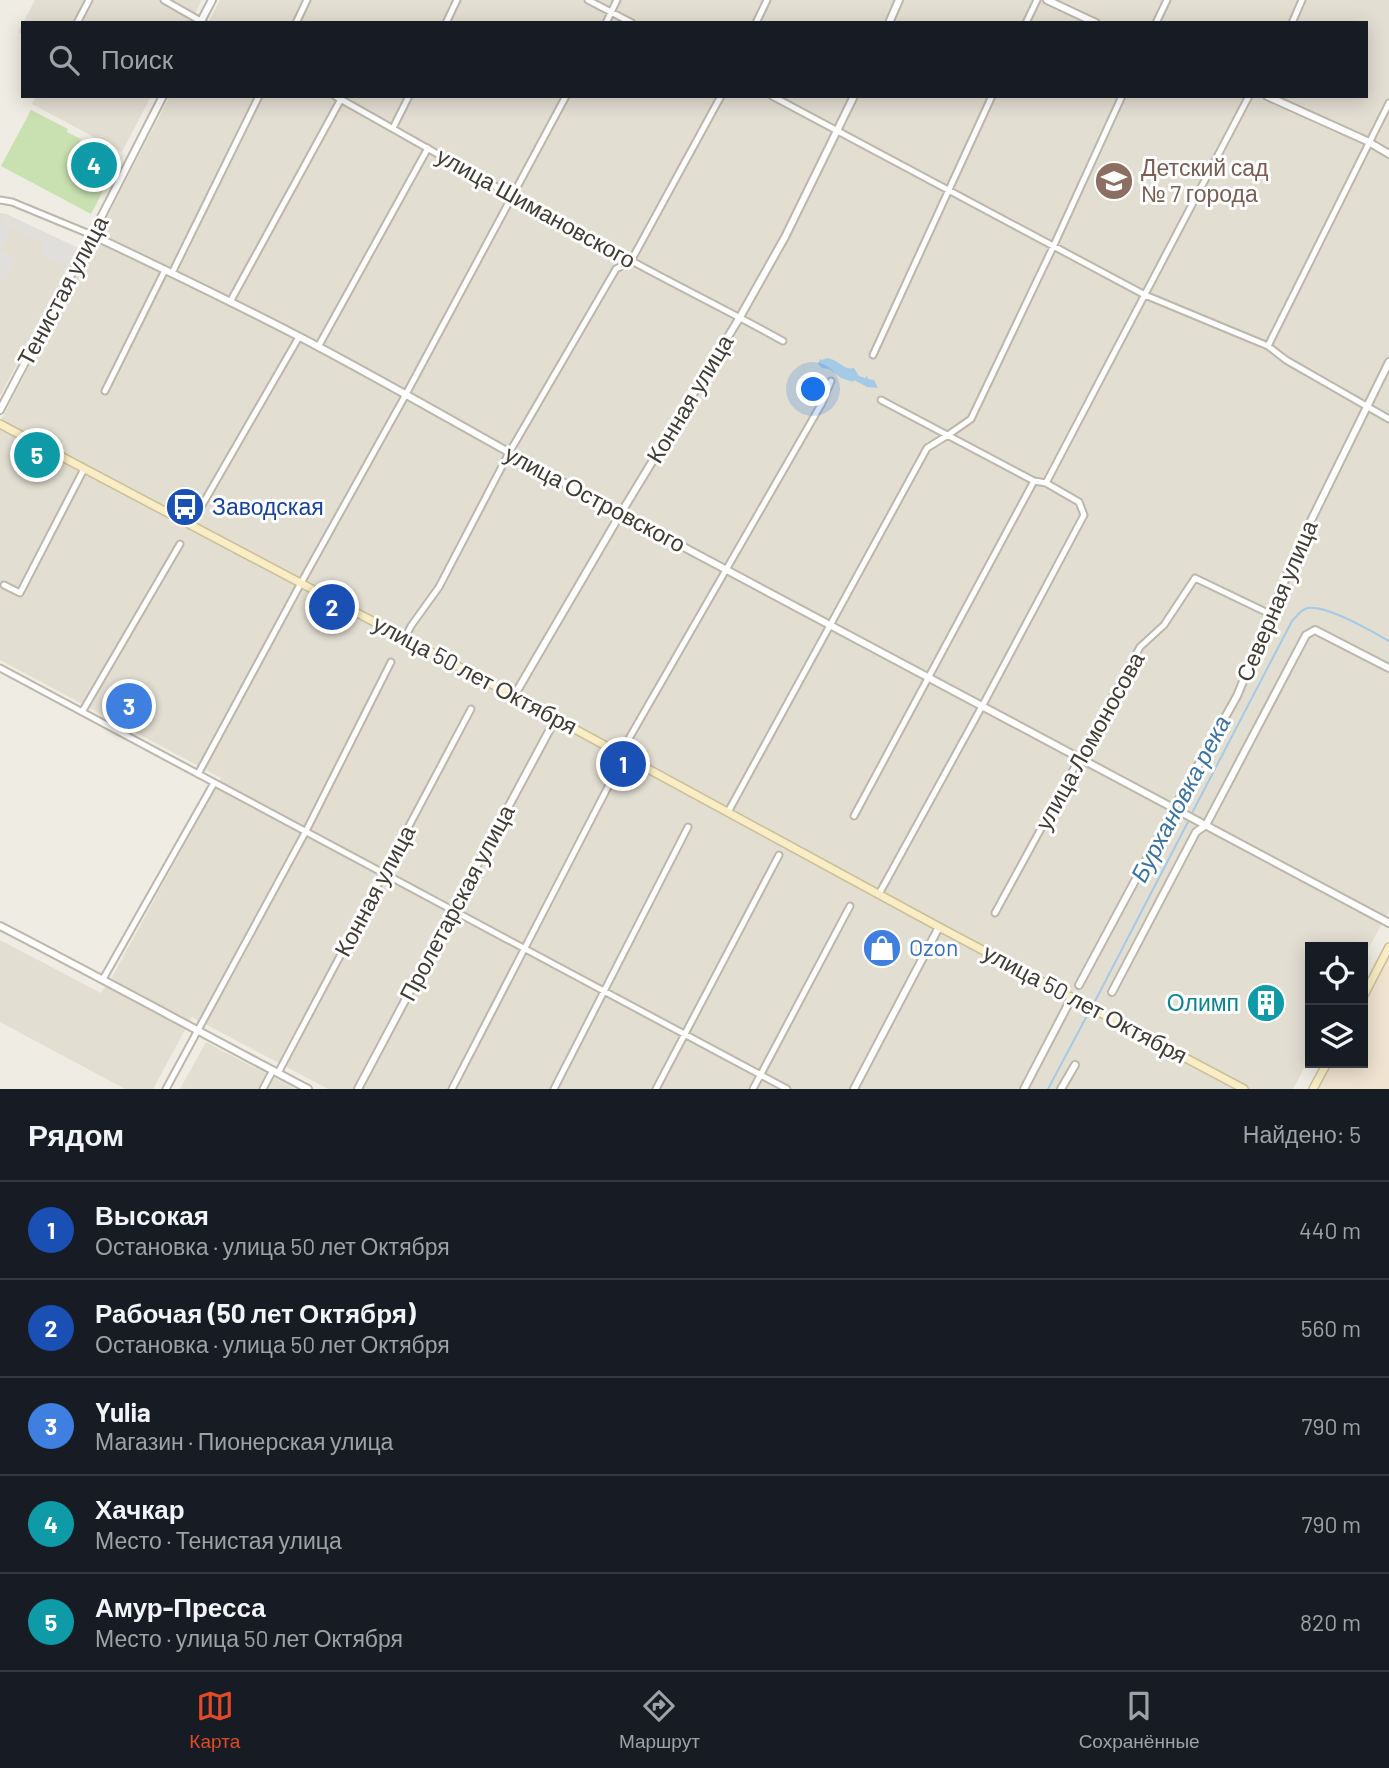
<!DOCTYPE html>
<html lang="ru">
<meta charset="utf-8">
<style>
body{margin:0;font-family:Barlow,sans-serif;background:#20242c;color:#f1f3f6}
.controls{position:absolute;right:21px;bottom:21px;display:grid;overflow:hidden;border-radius:0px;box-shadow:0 4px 18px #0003}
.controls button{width:63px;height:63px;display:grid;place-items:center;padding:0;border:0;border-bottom:2px solid #363941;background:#171b24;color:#f1f3f6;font:35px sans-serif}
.you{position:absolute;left:814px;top:390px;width:24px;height:24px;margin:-18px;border:5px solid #fff;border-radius:50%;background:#1a73e8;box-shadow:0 0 0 10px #1a73e833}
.badge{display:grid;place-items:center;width:46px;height:46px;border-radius:50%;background:#e14a29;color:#fff;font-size:23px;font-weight:700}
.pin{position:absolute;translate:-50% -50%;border:4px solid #fff;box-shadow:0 2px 7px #0006}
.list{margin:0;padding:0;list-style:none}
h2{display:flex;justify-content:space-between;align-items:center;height:91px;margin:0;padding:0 28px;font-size:30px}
h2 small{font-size:23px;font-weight:400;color:#9ea1a6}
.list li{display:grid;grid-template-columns:46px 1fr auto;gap:21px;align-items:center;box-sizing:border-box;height:98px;padding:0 28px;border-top:2px solid #363941}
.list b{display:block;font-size:26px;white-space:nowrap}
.list p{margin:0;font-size:23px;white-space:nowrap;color:#9ea1a6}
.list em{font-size:23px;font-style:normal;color:#9ea1a6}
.icon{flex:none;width:38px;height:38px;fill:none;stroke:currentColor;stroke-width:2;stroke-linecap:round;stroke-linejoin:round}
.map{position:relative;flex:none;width:1389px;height:1089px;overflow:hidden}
.search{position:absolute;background:#171b24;box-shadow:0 4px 18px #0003;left:21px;right:21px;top:21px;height:77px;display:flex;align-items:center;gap:18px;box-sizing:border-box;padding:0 24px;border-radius:0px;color:#9ea1a6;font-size:26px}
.sheet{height:581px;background:#171b24}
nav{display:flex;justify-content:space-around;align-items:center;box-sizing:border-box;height:98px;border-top:2px solid #363941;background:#171b24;font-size:19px;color:#9ea1a6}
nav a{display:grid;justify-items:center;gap:4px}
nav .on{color:#e14a29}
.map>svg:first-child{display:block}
.residential{fill:#e3ded2}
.commercial{fill:#f0e3d0}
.green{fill:#c9e0b0}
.parking{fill:#e0dfdb}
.water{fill:#a5cae6}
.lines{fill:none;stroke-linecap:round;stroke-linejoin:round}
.stream{stroke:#a5cae6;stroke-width:2}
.minor-casing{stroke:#bcb7aa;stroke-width:9}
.tertiary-casing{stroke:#bcb7aa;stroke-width:10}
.secondary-casing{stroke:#cabf97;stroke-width:10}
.minor{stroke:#fff;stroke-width:5}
.tertiary{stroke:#fff;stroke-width:6}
.secondary{stroke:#f8edc5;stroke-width:7}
.labels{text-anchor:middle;stroke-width:6;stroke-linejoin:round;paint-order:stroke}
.education-label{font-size:23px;fill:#785e54;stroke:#fff;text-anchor:start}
.street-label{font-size:23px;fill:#413c34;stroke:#fff}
.transit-label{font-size:23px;fill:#164399;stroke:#fff;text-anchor:start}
.shop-label{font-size:23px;fill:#366cbe;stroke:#fff;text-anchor:start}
.culture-label{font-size:23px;fill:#0d838f;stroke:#fff;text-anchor:end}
.water-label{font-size:24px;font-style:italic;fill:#3b729f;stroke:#fff}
</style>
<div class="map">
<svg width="1389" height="1089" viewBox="0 0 1389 1089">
<rect width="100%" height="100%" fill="#efece3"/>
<path class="residential" d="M35 0H202L190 23H23V35L18 32Z
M220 0H1389V911L1363 958V947H1310V1057L1293 1089H328L192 1017 153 1089H125L0 1022V940L101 993 112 977 221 778 0 660V422L170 96H1366V23H208Z
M36 96H151L122 152 32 104Z
M0 213 6 214 78 248 0 396Z
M206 1042 295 1089H180Z"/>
<path class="commercial" d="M1389 956V1089H1318L1332 1063H1363V1005Z"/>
<path class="green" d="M31 110 68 129 67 132 81 139 80 142 118 162 91 214 1 166Z"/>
<path class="parking" d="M6 214 78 248 69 267 41 254 45 244 12 228 0 251 16 259 8 274 5 273 0 282V224Z"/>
<path class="water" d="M827 358C838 359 844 371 854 368L859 376 865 378 867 376 868 379 874 380 878 388 867 387 854 380 853 382 841 378 829 369 822 368 818 364 820 359 822 360Z"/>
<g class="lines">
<path class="stream" d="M1191 815 1292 621C1296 617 1300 611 1305 609 1321 601 1373 632 1389 641
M1093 1005 1189 820
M1048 1089 1090 1010"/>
<g class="minor-casing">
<path id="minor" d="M164 0 204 23
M588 0 632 23
M77 23 89 0
M296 23 307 0
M446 23 457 0
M606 23 617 0
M756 23 767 0
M1026 23 1037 0
M1156 23 1167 0
M1292 23 1302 0
M335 96C429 149 523 203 619 254 673 284 729 311 783 341
M772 96 1145 295 1268 346 1286 360 1389 419
M393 128 409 96
M0 200 12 202 92 235
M172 273 259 96
M230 302 341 99
M1268 346 1389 103
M318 347 428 148
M873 355 992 96
M105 391 165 270
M881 400 1034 481 1046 483
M201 507 299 337
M4 585 20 593 84 469
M405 638 411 626 439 587 509 453 616 269 631 261 721 96
M0 668 787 1089
M82 712 180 544
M627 742 822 403 831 381
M198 774 301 583 405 396 566 96
M728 812 927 448 948 435 971 419 1054 245 1122 96
M854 816 1034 481
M879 894 986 699 1084 515 1079 502 1046 483 1249 96
M995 913 1140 647 1164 625 1195 578 1272 615
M103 979 214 783
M278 1073 471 709
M166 1089 306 831 391 662
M263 1089 273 1070
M452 1089 611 781
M554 1089 688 827
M656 1089 779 855
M753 1089 850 906"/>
</g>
<g class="tertiary-casing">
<path id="tertiary" d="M1047 0 1096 23
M200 23 212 0
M889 23 899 0
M1267 96 1367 141 1389 154
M92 235C168 271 243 307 317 346 413 397 506 452 601 503 864 643 1127 783 1389 923
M0 410 92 235 163 96
M514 696 621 513 740 317 785 237 854 96
M0 926C103 979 205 1035 308 1089
M1079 985 1174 808 1237 696 1302 539 1389 362
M1112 992 1196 832 1206 825 1306 635 1315 630 1389 668
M358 1089 453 910 556 718
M854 1089 939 927
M1024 1089 1072 997
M1061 1089 1075 1065"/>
</g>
<g class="secondary-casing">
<path id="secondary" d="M0 424 514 696 939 927 1244 1089
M1363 997 1389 947
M1313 1089 1327 1063"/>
</g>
<use href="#minor" class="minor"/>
<use href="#tertiary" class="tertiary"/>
<use href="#secondary" class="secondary"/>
</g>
<defs>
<g id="school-disc" transform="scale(2.0125)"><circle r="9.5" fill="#8d6e63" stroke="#fff"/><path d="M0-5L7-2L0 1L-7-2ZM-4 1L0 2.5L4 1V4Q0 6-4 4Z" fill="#fff"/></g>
<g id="bus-disc" transform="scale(2.0125)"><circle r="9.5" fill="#1a4fb4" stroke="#fff"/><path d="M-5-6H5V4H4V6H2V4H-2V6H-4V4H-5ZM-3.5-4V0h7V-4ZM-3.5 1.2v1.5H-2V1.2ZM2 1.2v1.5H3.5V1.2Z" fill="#fff"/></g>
<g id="shop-disc" transform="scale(2.0125)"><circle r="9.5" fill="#3f7fe0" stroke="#fff"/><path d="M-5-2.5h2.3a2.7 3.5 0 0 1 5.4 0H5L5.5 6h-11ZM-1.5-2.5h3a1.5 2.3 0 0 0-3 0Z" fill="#fff"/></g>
<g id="building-disc" transform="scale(2.0125)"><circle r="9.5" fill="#0f9aa8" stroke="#fff"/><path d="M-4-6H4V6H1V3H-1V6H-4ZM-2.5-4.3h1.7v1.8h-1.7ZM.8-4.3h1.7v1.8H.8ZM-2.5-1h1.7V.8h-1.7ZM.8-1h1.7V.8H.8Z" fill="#fff"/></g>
</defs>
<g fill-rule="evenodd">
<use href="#school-disc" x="1114" y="181"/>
<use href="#bus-disc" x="185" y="507"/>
<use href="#shop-disc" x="882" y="948"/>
<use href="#building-disc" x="1266" y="1003"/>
</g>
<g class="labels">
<g class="education-label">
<text x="1141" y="176">Детский сад<tspan x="1141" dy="26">№ 7 города</tspan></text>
</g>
<g class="street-label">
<text transform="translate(536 208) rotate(29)" y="8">улица Шимановского</text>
<text transform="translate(63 291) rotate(-62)" y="8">Тенистая улица</text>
<text transform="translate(690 399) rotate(-59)" y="8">Конная улица</text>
<text transform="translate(595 499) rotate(28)" y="8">улица Островского</text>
<text transform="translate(1277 601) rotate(-67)" y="8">Северная улица</text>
<text transform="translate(475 675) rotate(28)" y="8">улица 50 лет Октября</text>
<text transform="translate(1090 741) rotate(-61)" y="8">улица Ломоносова</text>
<text transform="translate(375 891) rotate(-62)" y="8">Конная улица</text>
<text transform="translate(457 903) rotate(-62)" y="8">Пролетарская улица</text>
<text transform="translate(1085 1004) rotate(28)" y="8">улица 50 лет Октября</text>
</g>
<g class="transit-label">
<text x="212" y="515">Заводская</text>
</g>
<g class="shop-label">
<text x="909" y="956">Ozon</text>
</g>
<g class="culture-label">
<text x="1239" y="1011">Олимп</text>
</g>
<g class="water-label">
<text transform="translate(1181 799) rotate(-62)" y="8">Бурхановка река</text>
</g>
</g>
</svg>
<div class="controls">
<button><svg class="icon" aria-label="locate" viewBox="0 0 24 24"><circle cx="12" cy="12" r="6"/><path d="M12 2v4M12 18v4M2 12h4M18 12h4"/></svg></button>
<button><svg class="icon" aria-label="layers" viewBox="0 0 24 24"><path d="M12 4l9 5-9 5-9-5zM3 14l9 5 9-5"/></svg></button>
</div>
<div class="you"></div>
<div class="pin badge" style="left:623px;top:764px;background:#1a4fb4">1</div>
<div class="pin badge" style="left:332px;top:607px;background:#1a4fb4">2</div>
<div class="pin badge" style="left:129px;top:706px;background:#3f7fe0">3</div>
<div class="pin badge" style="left:94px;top:165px;background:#0f9aa8">4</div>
<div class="pin badge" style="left:37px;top:455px;background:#0f9aa8">5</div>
<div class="search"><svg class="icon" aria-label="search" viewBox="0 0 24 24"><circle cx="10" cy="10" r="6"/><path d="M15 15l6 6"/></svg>Поиск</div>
</div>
<section class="sheet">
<h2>Рядом<small>Найдено: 5</small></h2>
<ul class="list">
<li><span class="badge" style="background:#1a4fb4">1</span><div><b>Высокая</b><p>Остановка · улица 50 лет Октября</p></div><em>440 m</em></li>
<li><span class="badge" style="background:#1a4fb4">2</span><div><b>Рабочая (50 лет Октября)</b><p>Остановка · улица 50 лет Октября</p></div><em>560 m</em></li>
<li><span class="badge" style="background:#3f7fe0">3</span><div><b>Yulia</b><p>Магазин · Пионерская улица</p></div><em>790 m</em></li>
<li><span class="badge" style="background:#0f9aa8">4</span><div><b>Хачкар</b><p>Место · Тенистая улица</p></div><em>790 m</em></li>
<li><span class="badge" style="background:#0f9aa8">5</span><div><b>Амур-Пресса</b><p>Место · улица 50 лет Октября</p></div><em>820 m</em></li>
</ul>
</section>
<nav>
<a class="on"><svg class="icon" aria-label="map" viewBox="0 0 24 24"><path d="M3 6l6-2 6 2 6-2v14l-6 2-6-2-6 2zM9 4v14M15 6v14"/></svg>Карта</a>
<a><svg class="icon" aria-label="directions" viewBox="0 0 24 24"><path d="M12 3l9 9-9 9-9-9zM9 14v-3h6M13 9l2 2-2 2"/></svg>Маршрут</a>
<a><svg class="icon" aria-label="saved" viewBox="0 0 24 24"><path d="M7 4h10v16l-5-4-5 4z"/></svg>Сохранённые</a>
</nav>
